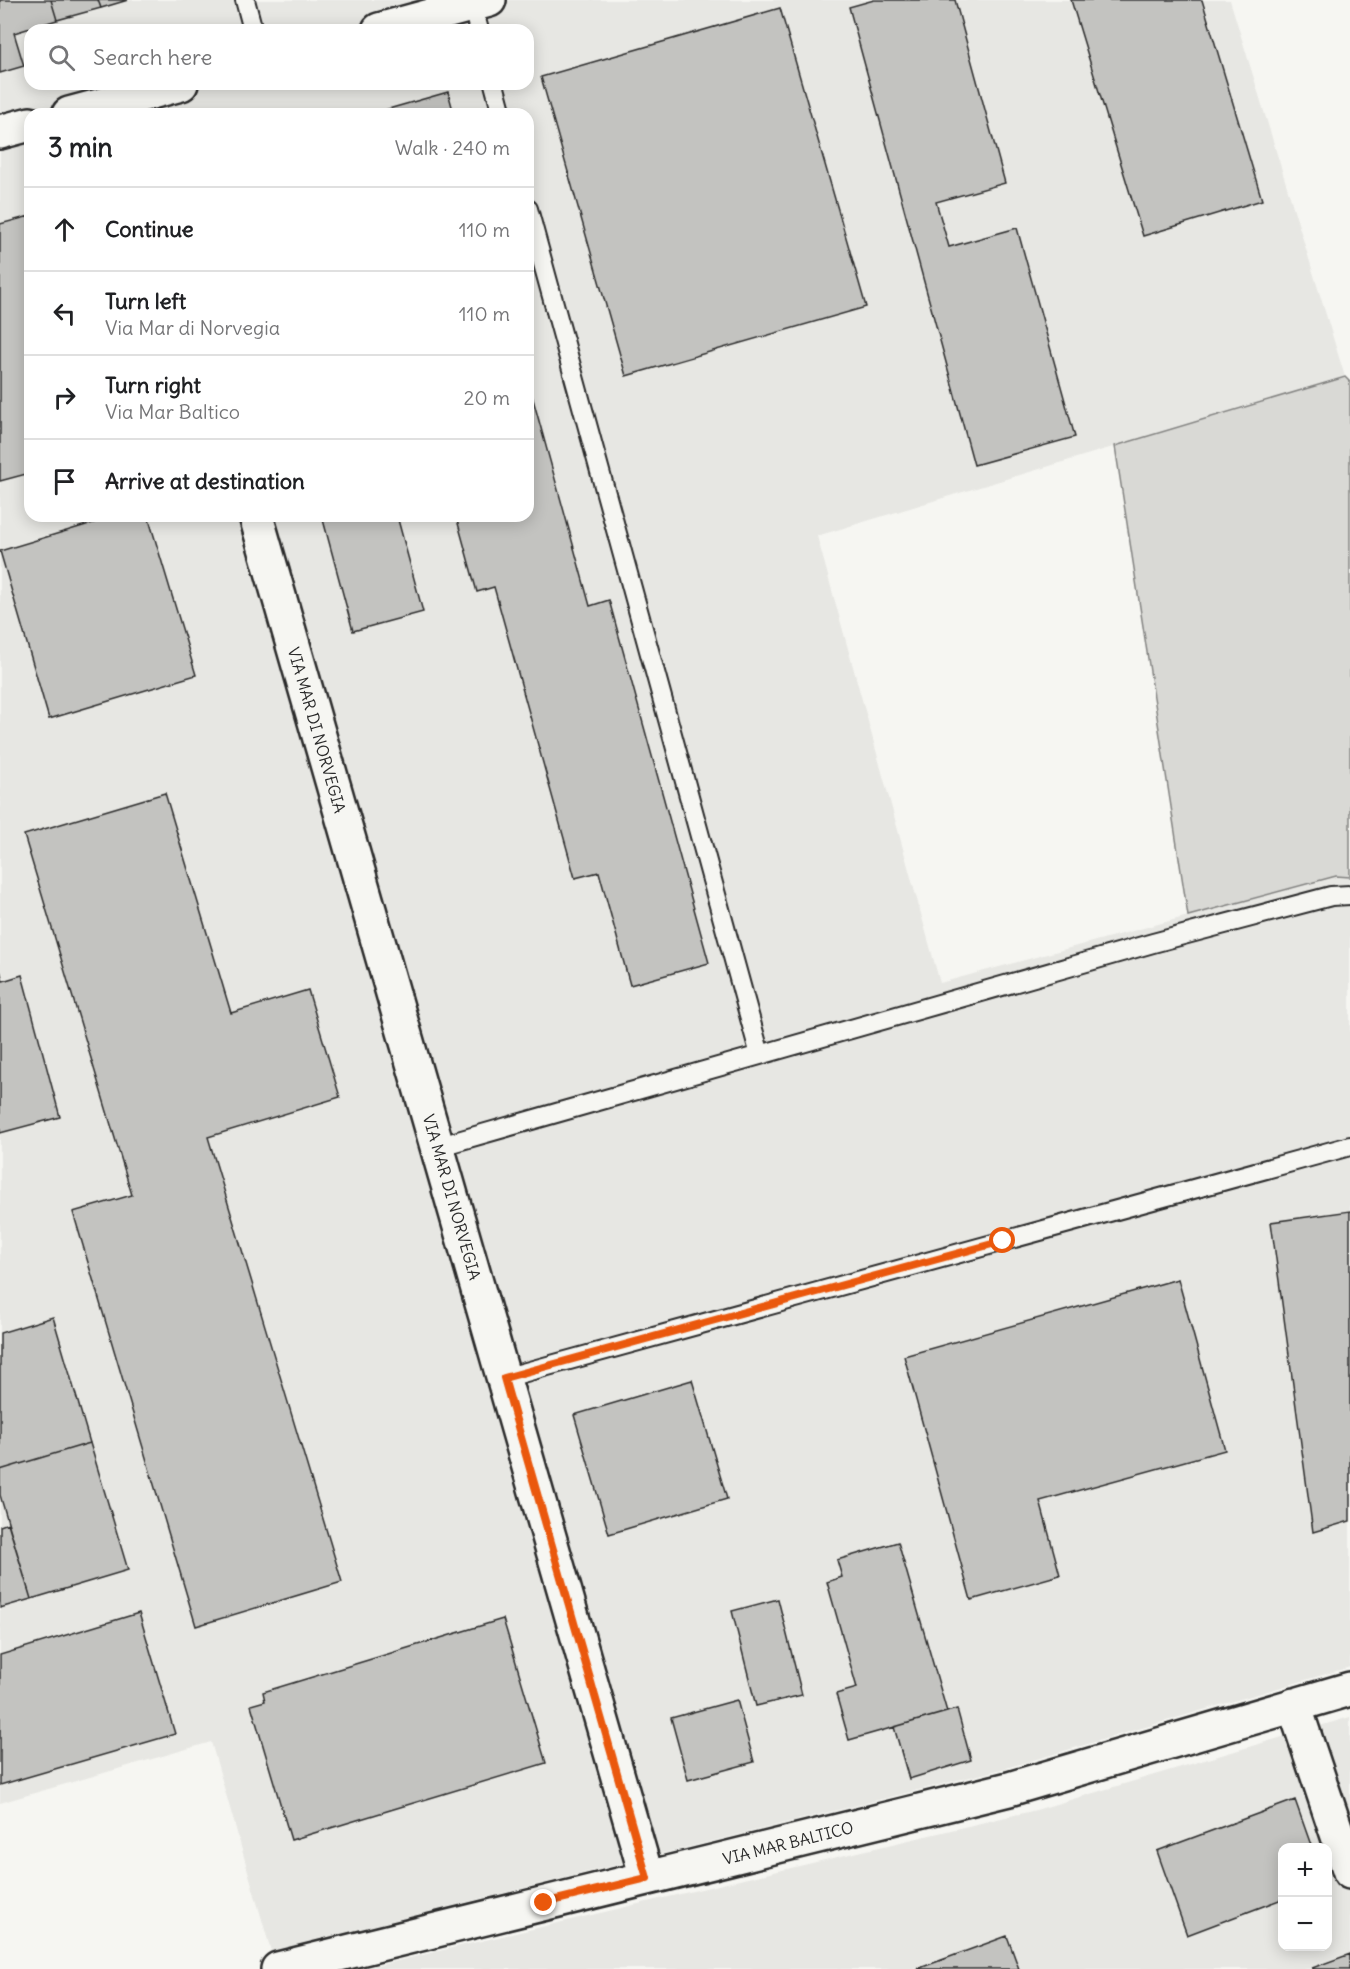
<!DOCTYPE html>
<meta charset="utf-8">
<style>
body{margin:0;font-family:Delius,sans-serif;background:#f6f6f6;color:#202124}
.controls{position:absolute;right:18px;bottom:18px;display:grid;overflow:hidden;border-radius:12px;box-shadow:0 3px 15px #0003}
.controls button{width:54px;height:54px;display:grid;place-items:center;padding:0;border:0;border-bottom:2px solid #e0e0e0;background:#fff;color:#202124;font:30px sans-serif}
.stop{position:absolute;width:18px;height:18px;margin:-14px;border:4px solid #ea580c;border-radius:50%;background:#fff}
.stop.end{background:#ea580c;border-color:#fff;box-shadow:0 2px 6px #0008}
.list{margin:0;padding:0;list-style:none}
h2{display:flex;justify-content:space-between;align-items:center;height:78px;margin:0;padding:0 24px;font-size:26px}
h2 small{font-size:20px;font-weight:400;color:#757577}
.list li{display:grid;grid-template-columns:39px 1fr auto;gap:18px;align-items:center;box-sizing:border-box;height:84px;padding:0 24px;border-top:2px solid #e0e0e0}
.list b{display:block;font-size:22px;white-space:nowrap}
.list p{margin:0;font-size:20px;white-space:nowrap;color:#757577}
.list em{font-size:20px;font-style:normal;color:#757577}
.icon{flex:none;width:33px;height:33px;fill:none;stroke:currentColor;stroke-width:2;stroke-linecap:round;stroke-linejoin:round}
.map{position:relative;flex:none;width:1350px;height:1969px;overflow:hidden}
.search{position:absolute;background:#fff;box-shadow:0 3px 15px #0003;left:24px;top:24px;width:510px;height:66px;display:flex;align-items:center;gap:15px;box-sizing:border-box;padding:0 21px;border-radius:18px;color:#757577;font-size:22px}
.panel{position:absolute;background:#fff;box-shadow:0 3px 15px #0003;left:24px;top:108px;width:510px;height:414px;border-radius:18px}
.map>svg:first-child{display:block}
.built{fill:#e7e7e3;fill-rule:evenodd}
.green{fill:#d9d9d5;stroke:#828280;stroke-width:1.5}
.building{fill:#c3c3c0;stroke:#2b2b2b;stroke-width:1.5}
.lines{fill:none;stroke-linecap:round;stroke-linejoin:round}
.service-casing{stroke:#2b2b2b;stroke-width:22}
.minor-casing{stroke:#2b2b2b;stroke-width:38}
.tertiary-casing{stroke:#2b2b2b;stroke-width:38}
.service{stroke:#f6f6f2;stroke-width:18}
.minor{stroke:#f6f6f2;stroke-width:33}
.tertiary{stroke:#f6f6f2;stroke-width:33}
.route{stroke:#ea580c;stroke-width:8}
.labels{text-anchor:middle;stroke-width:6;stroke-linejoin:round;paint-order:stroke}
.street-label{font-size:16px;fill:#2b2b2b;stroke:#f6f6f2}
</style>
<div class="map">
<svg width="1350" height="1969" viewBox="0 0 1350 1969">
<rect width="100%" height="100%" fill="#f6f6f2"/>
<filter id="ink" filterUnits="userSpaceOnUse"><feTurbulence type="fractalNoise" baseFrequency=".0167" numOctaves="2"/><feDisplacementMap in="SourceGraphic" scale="12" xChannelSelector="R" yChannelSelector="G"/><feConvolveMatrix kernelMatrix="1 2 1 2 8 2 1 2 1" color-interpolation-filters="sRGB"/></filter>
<g filter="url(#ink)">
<path class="built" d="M0 0H1230L1345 377 817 536 940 983 1336 876 1350 877V1667L1003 1769 271 1951 211 1742 0 1803ZM30 30H528V84H30ZM30 114H528V516H30Z
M1350 1717V1969H363L1036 1810ZM1282 1848H1328V1946H1282Z"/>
<path class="green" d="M1345 377 1350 382V877L1336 876 1188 916 1115 446Z"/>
<path class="building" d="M0 0H51L57 20 14 33 24 66 0 73Z
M51 0H98L101 8 57 20Z
M98 0H128L101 8Z
M874 0H955L1005 183 936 202 949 247 1017 228 1075 437 974 465 849 7Z
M1071 0H1202L1262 200 1143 236Z
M780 8 866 307 626 376 541 77Z
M448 92 454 114H371Z
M30 216V473L0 481V224Z
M528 381 590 606 609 600 709 963 630 985 599 872 575 878 494 587 477 592 456 516H528Z
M116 516H148L196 675 49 719 0 551Z
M322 516H397L423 612 353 631Z
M165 793 231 1013 308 990 340 1097 208 1137 342 1582 196 1626 73 1212 132 1195 24 835Z
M0 970 3 981 22 975 60 1117 0 1133Z
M1350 1211V1521L1313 1532 1271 1222Z
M1178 1279 1225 1450 1040 1501 1060 1575 971 1600 904 1356Z
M53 1317 90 1443 0 1470V1333Z
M692 1380 727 1499 609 1534 574 1415Z
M90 1443 128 1570 31 1599 0 1495V1470Z
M8 1523 31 1599 0 1608V1526Z
M898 1542 947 1712 849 1740 836 1694 857 1688 827 1582 842 1577 837 1560Z
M778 1599 802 1695 756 1706 732 1611Z
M139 1613 175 1734 0 1785V1655Z
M503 1619 546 1763 291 1840 251 1705 265 1701 263 1692Z
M737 1700 754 1762 688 1780 671 1718Z
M957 1709 971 1760 909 1779 894 1727Z
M1295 1800 1312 1848H1282V1899L1187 1935 1157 1851Z
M1007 1936 1019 1969H917Z
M1350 1954V1969H1313L1312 1968Z"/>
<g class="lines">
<g class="service-casing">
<path id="service" d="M245 0 253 30
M472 5 479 30
M494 84 502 114
M528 209 760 1055
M437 1147 1153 943 1331 896 1350 895
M504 1378 1350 1146"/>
</g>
<g class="minor-casing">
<path id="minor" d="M256 516 647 1878
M1294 1705 1350 1872
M278 1969 1009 1789 1350 1689"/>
</g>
<g class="tertiary-casing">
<path id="tertiary" d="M379 30 489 0
M69 114 181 84
M0 132 30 124"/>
</g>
<use href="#service" class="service"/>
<use href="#minor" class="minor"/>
<use href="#tertiary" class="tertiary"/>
</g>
</g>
<g class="lines" filter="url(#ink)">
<path class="route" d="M544 1903 647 1878 504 1378 1003 1241"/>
</g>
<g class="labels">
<g class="street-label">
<text transform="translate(317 730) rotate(74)" y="6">VIA MAR DI NORVEGIA</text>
<text transform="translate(452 1197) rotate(74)" y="6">VIA MAR DI NORVEGIA</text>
<text transform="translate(788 1843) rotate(-14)" y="6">VIA MAR BALTICO</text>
</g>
</g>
</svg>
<div class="controls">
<button>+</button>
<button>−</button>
</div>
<div class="stop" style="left:1003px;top:1241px"></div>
<div class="stop end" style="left:544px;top:1903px"></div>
<div class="search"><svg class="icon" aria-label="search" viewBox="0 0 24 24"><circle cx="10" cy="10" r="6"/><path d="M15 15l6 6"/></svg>Search here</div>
<section class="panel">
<h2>3 min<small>Walk · 240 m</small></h2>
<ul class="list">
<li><svg class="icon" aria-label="ahead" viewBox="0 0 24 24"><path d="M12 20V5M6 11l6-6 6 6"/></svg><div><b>Continue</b></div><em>110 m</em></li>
<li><svg class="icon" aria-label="left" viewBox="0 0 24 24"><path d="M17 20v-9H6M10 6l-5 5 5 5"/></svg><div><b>Turn left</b><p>Via Mar di Norvegia</p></div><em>110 m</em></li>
<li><svg class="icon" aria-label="right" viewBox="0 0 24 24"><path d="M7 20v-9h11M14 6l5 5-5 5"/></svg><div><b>Turn right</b><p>Via Mar Baltico</p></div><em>20 m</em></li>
<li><svg class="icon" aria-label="arrive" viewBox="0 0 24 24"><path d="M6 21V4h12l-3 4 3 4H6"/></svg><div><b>Arrive at destination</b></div></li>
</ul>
</section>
</div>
